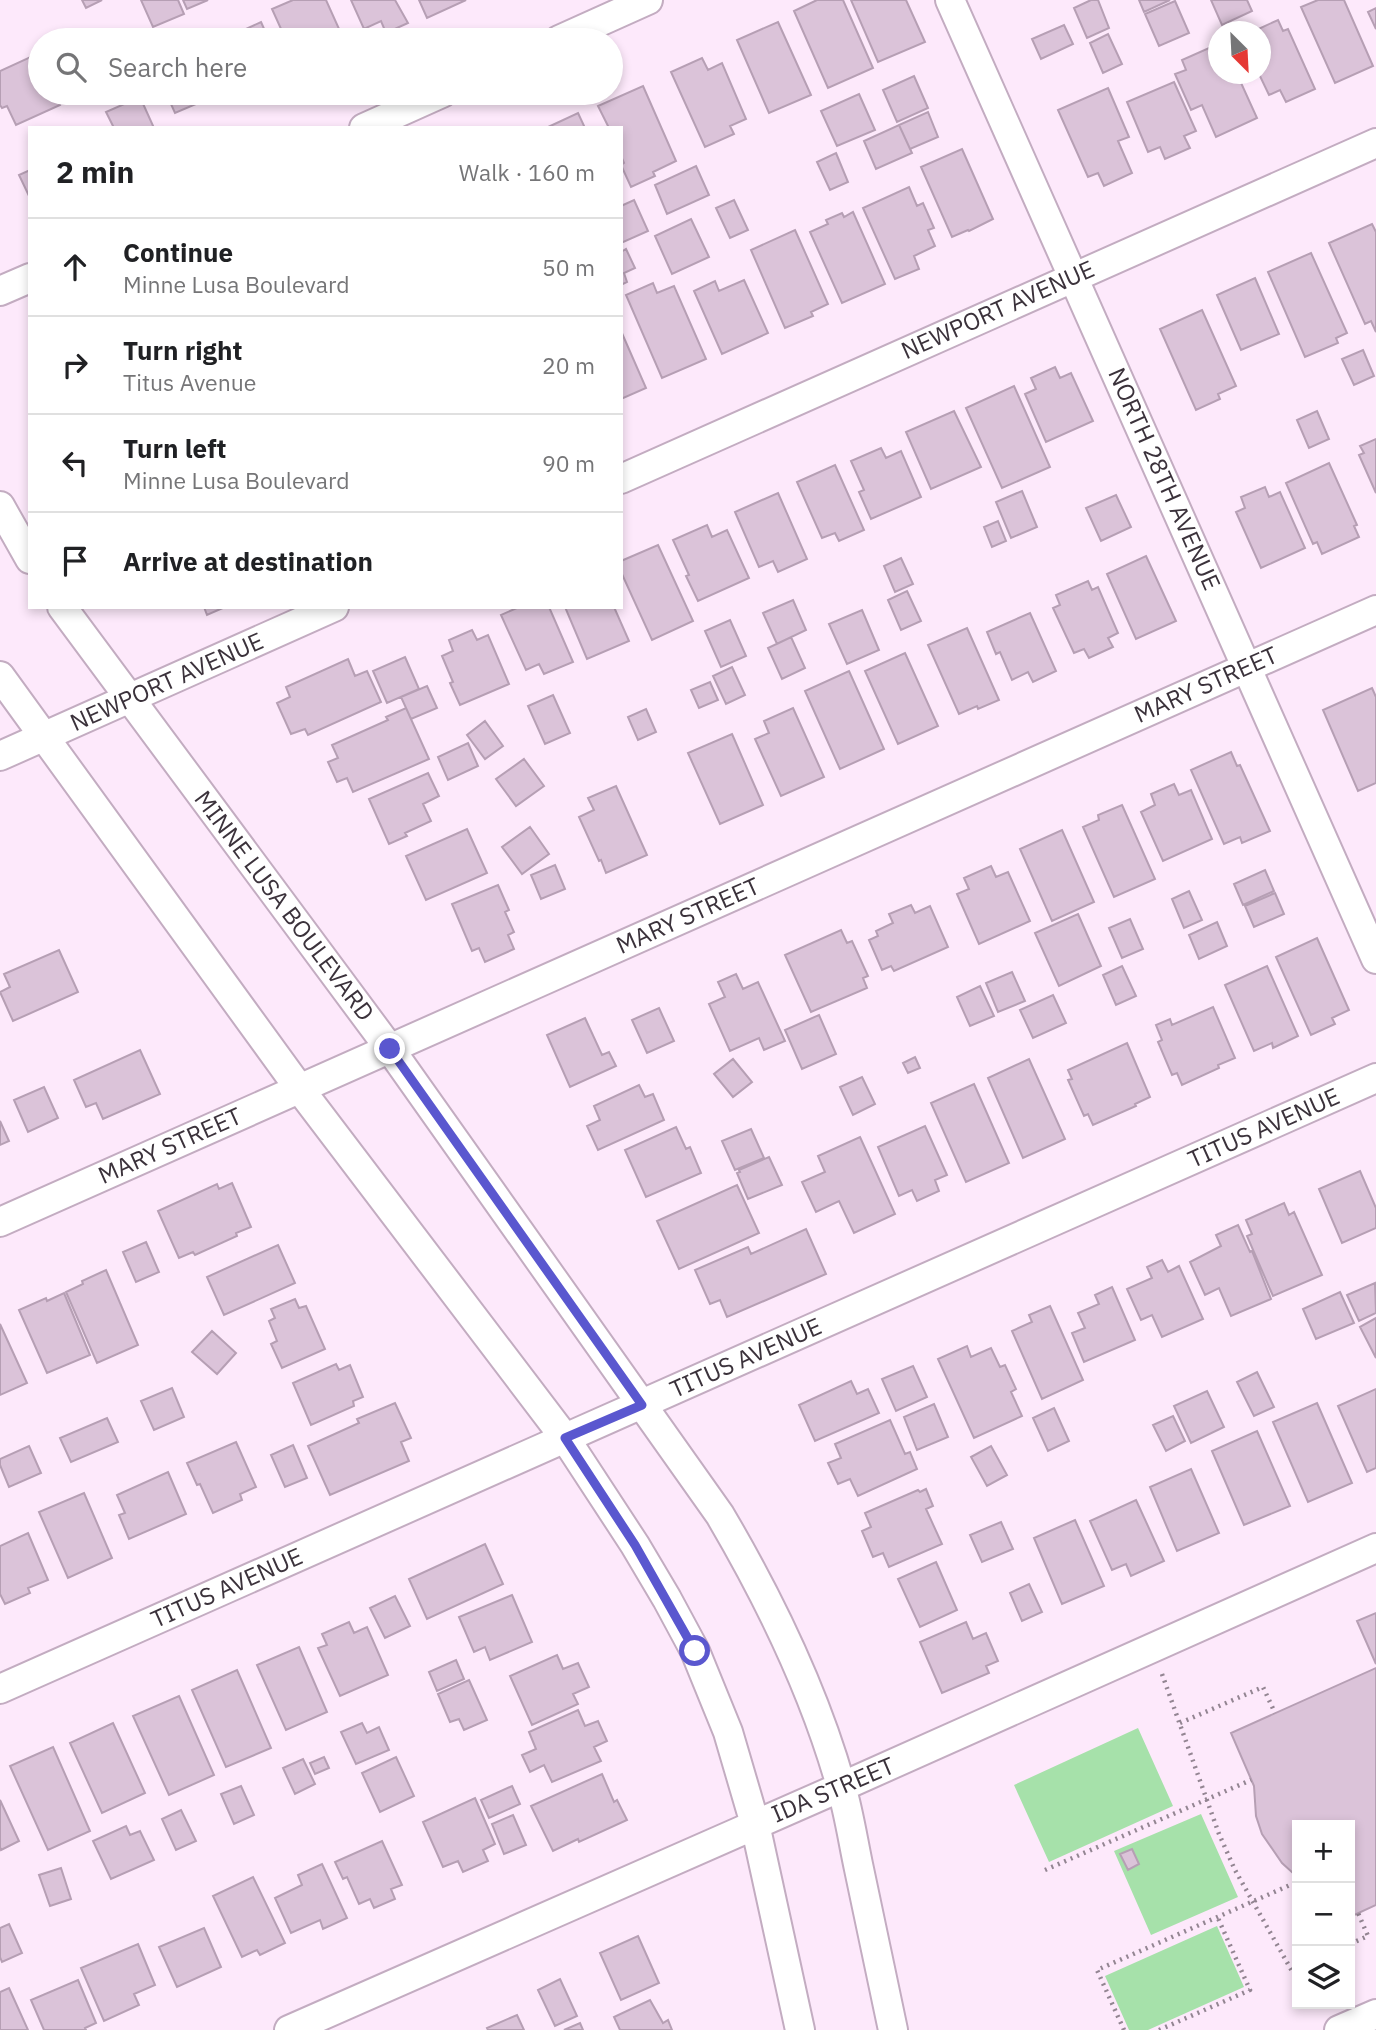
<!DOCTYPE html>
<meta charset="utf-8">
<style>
body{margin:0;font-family:"IBM Plex Sans",sans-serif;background:#f6f6f6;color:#202124}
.controls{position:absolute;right:21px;bottom:21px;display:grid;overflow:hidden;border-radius:0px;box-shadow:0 4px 10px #0003}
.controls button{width:63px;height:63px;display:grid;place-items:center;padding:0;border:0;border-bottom:2px solid #e0e0e0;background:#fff;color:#202124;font:35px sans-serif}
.compass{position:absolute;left:1208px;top:21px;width:63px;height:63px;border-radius:50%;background:#fff;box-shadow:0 4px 10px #0003;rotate:156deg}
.stop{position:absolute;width:21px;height:21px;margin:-16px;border:5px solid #5a57cf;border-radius:50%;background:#fff}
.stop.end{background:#5a57cf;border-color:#fff;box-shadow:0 2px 7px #0008}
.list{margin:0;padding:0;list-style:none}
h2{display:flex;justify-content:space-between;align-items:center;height:91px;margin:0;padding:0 28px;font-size:30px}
h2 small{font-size:23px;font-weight:400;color:#757577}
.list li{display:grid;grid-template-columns:46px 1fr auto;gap:21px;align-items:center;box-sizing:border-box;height:98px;padding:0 28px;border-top:2px solid #e0e0e0}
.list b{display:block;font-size:26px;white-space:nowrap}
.list p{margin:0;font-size:23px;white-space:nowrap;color:#757577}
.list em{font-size:23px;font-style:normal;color:#757577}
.icon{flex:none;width:38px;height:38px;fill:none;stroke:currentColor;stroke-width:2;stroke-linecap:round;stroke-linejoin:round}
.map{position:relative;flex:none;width:1376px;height:2030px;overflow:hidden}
.search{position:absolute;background:#fff;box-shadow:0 4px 10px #0003;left:28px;top:28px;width:595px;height:77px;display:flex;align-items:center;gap:18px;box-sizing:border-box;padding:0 24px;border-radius:38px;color:#757577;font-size:26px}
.panel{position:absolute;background:#fff;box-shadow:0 4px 10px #0003;left:28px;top:126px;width:595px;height:483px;border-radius:0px}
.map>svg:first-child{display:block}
.green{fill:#a6e1aa}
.building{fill:#dbc3d9;stroke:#b69fb4;stroke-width:2}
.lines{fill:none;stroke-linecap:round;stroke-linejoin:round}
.minor-casing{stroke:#c3acc1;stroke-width:32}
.path{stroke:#938592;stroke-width:4.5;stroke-dasharray:2 5;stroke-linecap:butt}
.minor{stroke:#fff;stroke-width:28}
.route{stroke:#5a57cf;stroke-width:9}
.labels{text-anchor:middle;stroke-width:5;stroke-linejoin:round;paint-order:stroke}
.street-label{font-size:24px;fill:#3b323b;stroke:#fff}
</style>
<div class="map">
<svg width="1376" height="2030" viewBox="0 0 1376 2030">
<rect width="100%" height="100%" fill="#fde9fb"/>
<path class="green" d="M1138 1728 1173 1806 1049 1862 1014 1785Z
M1201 1814 1238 1897 1151 1935 1114 1851Z
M1217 1926 1244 1987 1148 2030H1129L1105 1976Z"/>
<path class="building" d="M82 0H102L86 8Z
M141 0H178L184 14 153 27Z
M183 0H208L187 9Z
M293 0H326L344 40H286L272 9Z
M351 0H395L408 23 386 33 381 21 364 29Z
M419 0H466L427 18Z
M817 0H843L873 68 828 88 794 11Z
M851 0H906L925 42 878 62Z
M1091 0H1098L1109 28 1087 38 1074 8Z
M1139 0H1170L1144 12Z
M1211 0H1247L1252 11 1222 25Z
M1318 0H1344L1373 66 1335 83 1301 7Z
M1175 1 1189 33 1159 46 1145 14Z
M1376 8V29L1368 12Z
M1278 20 1283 31 1288 29 1315 89 1286 102 1280 90 1269 95 1259 74 1260 32H1252Z
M261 22 269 40H222Z
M778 22 811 95 769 113 737 40Z
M1064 25 1073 44 1041 59 1032 39Z
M1108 34 1122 64 1103 73 1090 43Z
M1218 44V74H1237L1257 118 1216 137 1202 105 1191 110 1175 74 1186 70 1182 60Z
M37 54 38 57 40 56V93H54L60 105 16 125 7 106 2 108 0 105V71Z
M702 58 708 70 722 63 746 119 730 126 734 134 705 147 671 72Z
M914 76 928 108 897 122 883 90Z
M1174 82 1196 131 1184 136 1190 148 1165 159 1160 147 1148 152 1127 102Z
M643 86 676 161 653 172 655 176 631 187 621 165 624 163 621 156V128H609L598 106Z
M1108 88 1129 137 1118 141 1132 173 1104 186 1098 173 1088 177 1058 110Z
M166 93H207L210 98 175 113Z
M859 94 875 130 837 146 821 111Z
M140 97 154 128H114L106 112Z
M928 112 938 137 910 149 899 125Z
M578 113 585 128H546Z
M899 125 912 153 876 169 864 141Z
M962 149 993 219 969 231 968 230 952 237 921 167Z
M836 153 848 182 830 190 817 162Z
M696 166 709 195 667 214 655 185Z
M30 170V198L19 175Z
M909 187 917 206 923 203 934 228 928 230 935 246 914 256 919 269 895 279 863 208Z
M634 200 648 231 621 243V206Z
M734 200 748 230 730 238 716 208Z
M853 212 885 284 842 303 810 232 828 224 826 220 842 213 844 217Z
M691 219 709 257 672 274 655 236Z
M1372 224 1376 232V332L1371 321 1365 324 1329 243Z
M795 230 828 304 811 312 813 316 785 328 751 250Z
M626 249 635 268 624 273 627 282 621 285V252Z
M1311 253 1347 333 1336 338 1338 343 1305 357 1268 272Z
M1255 278 1279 334 1241 350 1217 295Z
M744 280 768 333 722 354 694 291 715 281 719 291Z
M653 283 657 293 674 286 706 359 662 378 626 295Z
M1202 310 1236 386 1218 394 1220 399 1196 410 1160 329Z
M621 331 646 388 621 399Z
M1363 350 1374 376 1354 385 1342 359Z
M1055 367 1060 378 1071 373 1093 421 1046 442 1025 394 1036 389 1031 378Z
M1014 386 1050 467 1002 488 966 408Z
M954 411 981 467 931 489 906 432Z
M1317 411 1329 439 1309 448 1297 420Z
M1376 439V493L1359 455 1364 453 1360 446Z
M881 448 886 458 901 451 921 497 871 519 859 492 864 490 851 461Z
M1329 463 1357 525 1354 526 1359 537 1322 554 1317 542 1313 544 1286 483Z
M835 465 864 530 839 541 835 533 822 538 797 482Z
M1265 487 1269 497 1280 492 1305 548 1261 568 1236 512 1245 508 1241 497Z
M1022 491 1037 527 1011 538 996 502Z
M778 493 807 559 778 572 773 561 759 567 735 512Z
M1116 495 1131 527 1101 541 1086 508Z
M998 521 1006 541 992 547 984 527Z
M707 525 712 537 727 530 749 578 698 601 686 576 689 575 673 540Z
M658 545 693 621 652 640 621 572V561Z
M1146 556 1176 621 1136 639 1107 574Z
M901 558 913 584 895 592 884 566Z
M1088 581 1092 590 1098 587 1118 633 1108 638 1113 647 1089 658 1084 649 1074 653 1053 608 1060 605 1056 595Z
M907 591 921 621 901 630 888 600Z
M793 600 806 630 777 644 763 613Z
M204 607H225L207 615Z
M519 607H549L573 662 544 674 539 664 526 670 501 615Z
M565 607H614L629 641 587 659Z
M862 610 879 650 847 664 829 624Z
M1030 613 1056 671 1033 682 1028 672 1012 680 1000 652 996 654 987 632Z
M730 620 746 656 721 667 705 631Z
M967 628 999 700 978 709 977 706 959 714 928 645Z
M472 630 477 640 488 635 509 684 460 705 450 683 453 682 442 656 453 651 449 640Z
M791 637 805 668 782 679 768 648Z
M905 653 938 726 898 744 865 671Z
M405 657 419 689 387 703 373 671Z
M348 659 355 676 367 671 381 702 308 735 305 729 291 734 277 703 290 697 286 687Z
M732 667 745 695 726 704 713 676Z
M849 671 884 749 840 769 805 691Z
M710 682 718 700 699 708 691 690Z
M427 686 437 708 411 719 401 697Z
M1372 688 1376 697V783L1358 791 1323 710Z
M553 695 570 733 545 744 528 706Z
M406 708 429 759 353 792 347 778 337 782 328 762 338 758 332 745 388 720 386 717Z
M793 708 824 777 781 796 755 739 769 733 764 721Z
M646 709 656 732 638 740 628 717Z
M485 721 503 746 485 759 467 735Z
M732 734 763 805 720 824 688 753Z
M468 743 478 766 448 780 438 757Z
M1231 752 1237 766 1240 765 1270 831 1242 843 1240 837 1224 844 1191 770Z
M524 759 544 786 516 806 496 779Z
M428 773 439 796 423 804 431 821 405 833 407 836 389 844 369 799Z
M1174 784 1179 795 1191 790 1212 839 1163 861 1141 812 1155 805 1151 794Z
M616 786 647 855 606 873 601 860 599 861 579 817 594 810 588 798Z
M1122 805 1155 879 1114 897 1083 827 1099 820 1098 815Z
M530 827 549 854 522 874 502 847Z
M467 829 487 873 426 900 406 856Z
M1062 830 1094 902 1052 921 1020 849Z
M555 865 565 889 541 899 531 875Z
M991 866 996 877 1008 872 1030 921 979 944 957 894 969 889 964 878Z
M1265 870 1274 891 1243 905 1234 884Z
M498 885 509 910 505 912 514 932 508 935 514 949 485 962 479 948 472 951 452 904Z
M1189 891 1202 920 1184 928 1172 899Z
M1275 893 1284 914 1254 927 1245 906Z
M911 905 915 913 930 906 948 947 894 971 891 966 882 970 869 940 878 936 876 931 893 923 889 914Z
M1078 914 1101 966 1059 986 1035 933Z
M1130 919 1143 949 1122 958 1109 928Z
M1217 922 1227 946 1199 959 1189 935Z
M841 930 847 943 852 941 868 976 863 978 867 988 811 1012 785 955Z
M1317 938 1349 1010 1332 1018 1335 1024 1311 1035 1276 957Z
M59 950 78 992 13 1021 0 992 10 987 4 974Z
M1122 966 1136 996 1116 1005 1103 975Z
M1267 966 1298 1036 1273 1048 1272 1043 1254 1051 1225 985Z
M1012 972 1025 1001 998 1012 986 983Z
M736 974 743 989 758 982 785 1041 764 1050 759 1038 730 1051 709 1004 725 997 718 982Z
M980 986 994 1016 970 1026 957 997Z
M1053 995 1066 1023 1033 1038 1020 1010Z
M1213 1007 1235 1058 1218 1065 1219 1068 1182 1085 1177 1073 1172 1075 1158 1042 1162 1040 1156 1025 1170 1019 1172 1025Z
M659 1008 674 1041 647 1053 632 1020Z
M819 1015 836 1054 802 1069 785 1030Z
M585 1018 602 1055 609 1052 616 1066 570 1087 547 1035Z
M1127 1043 1150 1097 1135 1104 1136 1106 1093 1125 1088 1114 1084 1116 1068 1080 1072 1079 1068 1070Z
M140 1050 160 1094 103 1119 96 1103 86 1107 74 1080Z
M915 1057 920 1068 908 1073 903 1063Z
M733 1059 752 1082 733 1097 714 1074Z
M1029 1059 1065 1139 1023 1158 988 1078Z
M862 1077 875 1104 853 1115 840 1087Z
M974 1084 1009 1163 966 1182 931 1103Z
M639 1085 645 1097 653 1094 664 1120 598 1150 587 1126 600 1120 594 1106Z
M44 1087 58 1118 28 1132 14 1100Z
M0 1121 9 1141 0 1145Z
M925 1126 947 1175 935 1180 939 1191 917 1201 912 1190 899 1196 878 1147Z
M676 1127 686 1149 690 1147 701 1173 646 1197 625 1150Z
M751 1129 764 1158 735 1170 722 1141Z
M860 1137 895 1214 854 1233 839 1201 816 1212 802 1182 825 1172 818 1156Z
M769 1157 782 1185 748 1199 737 1173 740 1172 739 1170Z
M1360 1171 1376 1208V1228L1342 1243 1319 1189Z
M232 1183 251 1227 236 1233 237 1236 195 1255 193 1252 179 1258 158 1211 217 1184 219 1189Z
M737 1185 759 1233 679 1269 657 1221Z
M1284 1203 1289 1215 1294 1212 1322 1275 1273 1296 1247 1236 1252 1234 1246 1220Z
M1238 1225 1250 1252 1252 1251 1271 1299 1231 1316 1219 1288 1205 1295 1190 1262 1221 1246 1216 1235Z
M806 1229 826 1274 727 1317 720 1300 710 1304 695 1270 748 1247 751 1254Z
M146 1242 159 1272 136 1282 123 1252Z
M278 1245 295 1283 224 1315 207 1277Z
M1162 1260 1168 1272 1179 1266 1203 1319 1162 1337 1152 1315 1141 1320 1127 1289 1152 1278 1147 1267Z
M106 1270 138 1345 97 1363 66 1292 83 1284 82 1281Z
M1375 1283 1376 1313 1359 1321 1347 1295Z
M1112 1287 1135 1340 1084 1362 1072 1333 1085 1328 1078 1313 1099 1304 1095 1295Z
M1340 1292 1354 1323 1316 1339 1303 1309Z
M64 1293 90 1355 47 1373 19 1310 46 1298 47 1301Z
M295 1299 299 1308 306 1306 325 1349 282 1368 271 1344 277 1341 269 1321 275 1318 271 1309Z
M1050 1306 1083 1380 1042 1399 1012 1331 1032 1322 1029 1315Z
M1376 1318V1358L1360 1327Z
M0 1324 27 1383 0 1395Z
M212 1331 236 1353 217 1374 192 1352Z
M967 1346 971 1357 991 1348 1000 1367 1005 1365 1016 1389 1011 1392 1022 1416 974 1438 938 1359Z
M336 1364 339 1370 350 1365 363 1397 353 1401 354 1406 311 1425 293 1383Z
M913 1366 927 1397 896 1411 882 1379Z
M1257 1372 1274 1407 1254 1416 1237 1382Z
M851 1381 857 1394 868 1389 879 1413 815 1441 799 1405Z
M172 1388 184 1417 154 1430 141 1401Z
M1376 1389V1468L1367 1472 1338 1406Z
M1207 1391 1224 1427 1191 1443 1174 1406Z
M395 1403 411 1438 401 1442 409 1461 330 1495 308 1446 359 1423 357 1419Z
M1317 1403 1352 1483 1308 1502 1273 1422Z
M934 1404 948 1437 917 1450 904 1417Z
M1054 1408 1069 1441 1048 1451 1033 1418Z
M1173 1416 1185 1441 1166 1451 1153 1425Z
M107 1418 118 1442 71 1462 60 1438Z
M890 1420 905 1454 910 1452 917 1469 858 1496 850 1479 838 1484 828 1463 841 1458 835 1444Z
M1257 1431 1290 1506 1244 1525 1212 1451Z
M236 1442 256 1487 240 1494 242 1500 213 1513 200 1484 197 1485 187 1463Z
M293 1445 307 1478 285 1487 271 1455Z
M29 1446 41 1473 9 1487 0 1465V1459Z
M991 1446 1007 1475 987 1486 971 1457Z
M1191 1469 1219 1533 1177 1551 1150 1487Z
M168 1472 186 1514 129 1539 119 1515 125 1513 117 1495Z
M926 1489 933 1506 926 1509 942 1544 889 1567 883 1553 873 1557 862 1531 871 1527 865 1513 918 1490 920 1492Z
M84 1493 112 1558 68 1578 39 1512Z
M1136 1500 1164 1561 1131 1576 1126 1564 1112 1570 1090 1521Z
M1075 1520 1104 1586 1062 1604 1034 1538Z
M1001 1522 1013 1549 982 1562 970 1535Z
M28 1533 48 1580 28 1588 30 1593 5 1604 0 1594V1546Z
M485 1544 503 1584 427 1619 409 1579Z
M936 1562 957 1610 920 1627 898 1579Z
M1029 1584 1042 1612 1022 1621 1010 1593Z
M512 1595 532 1642 490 1660 485 1647 474 1652 459 1617Z
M395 1596 410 1626 385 1638 370 1608Z
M1376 1613V1664L1357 1621Z
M349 1622 354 1633 367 1627 388 1675 340 1696 318 1648 327 1645 322 1634Z
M966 1622 973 1639 986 1633 998 1661 986 1666 989 1673 942 1693 920 1642Z
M299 1647 327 1712 286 1730 257 1665Z
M557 1655 563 1669 578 1663 589 1687 573 1694 578 1704 532 1725 510 1676Z
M456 1660 464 1679 437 1691 429 1672Z
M1376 1668V1905L1350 1917V1825H1297V1882L1293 1873 1282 1863 1262 1834 1256 1816 1254 1786 1231 1733Z
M237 1670 271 1748 226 1767 192 1690Z
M469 1680 487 1720 464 1730 459 1719 450 1722 438 1694Z
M179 1696 214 1775 169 1795 133 1716Z
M578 1710 585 1726 598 1721 607 1741 594 1747 601 1761 552 1782 544 1765 530 1772 522 1755 536 1749 529 1732Z
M113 1723 145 1793 102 1813 70 1743Z
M362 1723 367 1733 379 1727 389 1750 356 1764 341 1732Z
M53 1747 90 1831 48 1850 10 1766Z
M324 1757 329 1768 315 1774 310 1763Z
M396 1757 414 1796 380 1812 362 1773Z
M303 1759 315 1784 295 1794 283 1768Z
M602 1774 614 1802 617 1800 627 1820 579 1842 578 1839 553 1851 531 1806Z
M241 1786 254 1815 234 1824 221 1794Z
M512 1786 520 1804 489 1818 481 1800Z
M475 1798 495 1844 483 1850 488 1861 463 1872 458 1861 443 1867 423 1822Z
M0 1800 19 1841 1 1850 0 1847Z
M181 1810 196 1841 176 1850 162 1819Z
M513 1815 526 1845 504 1854 492 1824Z
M126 1826 130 1835 140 1831 154 1860 111 1879 93 1841Z
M382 1841 402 1885 391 1889 395 1899 374 1908 370 1899 359 1904 347 1877 343 1879 335 1862Z
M1132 1849 1139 1864 1128 1870 1120 1854Z
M322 1864 347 1918 323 1929 320 1920 291 1933 275 1898 302 1885 298 1875Z
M61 1868 71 1899 50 1906 39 1875Z
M253 1877 285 1943 260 1955 257 1950 242 1957 213 1896Z
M9 1924 22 1953 2 1962 0 1957V1928Z
M204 1928 221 1967 177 1987 159 1947Z
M638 1936 659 1983 621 2000 600 1953Z
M138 1944 155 1985 134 1994 139 2005 104 2021 81 1968Z
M560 1979 577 2016 555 2026 538 1990Z
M78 1980 96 2023 85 2028 86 2030H44L31 2000Z
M9 1988 28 2030H0V1992Z
M650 2000 663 2023 668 2020 672 2030H620L614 2017Z
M517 2015 524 2030H488L487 2028Z
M580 2023 583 2030H564Z"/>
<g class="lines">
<g class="minor-casing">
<path id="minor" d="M950 0 1376 959
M559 40 648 0
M364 128 442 93
M0 291 30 278
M621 479 1376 143
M0 506 30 559
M62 607 390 1049 720 1515C770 1600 814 1690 841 1786 849 1813 853 1841 859 1869 870 1923 882 1976 893 2030
M0 676 299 1088 565 1438 635 1545 667 1599 695 1651 728 1732 755 1824 800 2030
M0 756 334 607
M0 1222 1376 610
M0 1689 1376 1078
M289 2030 841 1787 1376 1548
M1339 2030 1376 2014"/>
</g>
<path class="path" d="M1162 1674 1219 1834 1235 1870 1297 1980
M1180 1723 1263 1687 1275 1713
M1045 1870 1251 1780
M1350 1944 1368 1936 1358 1913
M1124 2030 1097 1970 1297 1882
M1159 2030 1250 1990 1217 1916"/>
<use href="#minor" class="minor"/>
</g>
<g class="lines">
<path class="route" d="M390 1049 642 1405 565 1438 635 1545 695 1651"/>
</g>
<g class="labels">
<g class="street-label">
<text transform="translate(998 310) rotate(-24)" y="8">NEWPORT AVENUE</text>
<text transform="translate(1164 479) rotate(66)" y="8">NORTH 28TH AVENUE</text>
<text transform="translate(167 682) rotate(-24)" y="8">NEWPORT AVENUE</text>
<text transform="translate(1206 685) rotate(-24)" y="8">MARY STREET</text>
<text transform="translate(284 906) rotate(53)" y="8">MINNE LUSA BOULEVARD</text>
<text transform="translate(688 916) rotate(-24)" y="8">MARY STREET</text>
<text transform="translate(1264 1128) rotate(-24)" y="8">TITUS AVENUE</text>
<text transform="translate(170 1146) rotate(-24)" y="8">MARY STREET</text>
<text transform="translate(746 1358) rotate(-24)" y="8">TITUS AVENUE</text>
<text transform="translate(227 1588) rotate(-24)" y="8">TITUS AVENUE</text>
<text transform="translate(833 1790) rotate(-23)" y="8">IDA STREET</text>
</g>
</g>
</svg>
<div class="controls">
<button>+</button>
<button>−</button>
<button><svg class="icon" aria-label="layers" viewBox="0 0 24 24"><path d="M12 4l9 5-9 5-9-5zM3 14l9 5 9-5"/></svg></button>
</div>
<svg class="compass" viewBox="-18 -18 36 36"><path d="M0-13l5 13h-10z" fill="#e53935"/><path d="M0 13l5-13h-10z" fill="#757577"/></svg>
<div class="stop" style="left:695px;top:1651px"></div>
<div class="stop end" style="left:390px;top:1049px"></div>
<div class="search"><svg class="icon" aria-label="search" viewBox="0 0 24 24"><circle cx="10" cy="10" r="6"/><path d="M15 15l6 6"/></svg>Search here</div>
<section class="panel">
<h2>2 min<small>Walk · 160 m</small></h2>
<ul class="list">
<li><svg class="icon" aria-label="ahead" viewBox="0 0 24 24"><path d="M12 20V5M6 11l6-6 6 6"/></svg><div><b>Continue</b><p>Minne Lusa Boulevard</p></div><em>50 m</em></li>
<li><svg class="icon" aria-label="right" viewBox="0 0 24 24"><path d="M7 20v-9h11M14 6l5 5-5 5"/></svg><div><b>Turn right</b><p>Titus Avenue</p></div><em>20 m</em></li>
<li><svg class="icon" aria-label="left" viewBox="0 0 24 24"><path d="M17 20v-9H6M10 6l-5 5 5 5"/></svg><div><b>Turn left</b><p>Minne Lusa Boulevard</p></div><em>90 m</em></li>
<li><svg class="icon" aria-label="arrive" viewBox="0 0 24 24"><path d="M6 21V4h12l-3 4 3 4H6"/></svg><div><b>Arrive at destination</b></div></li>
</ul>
</section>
</div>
